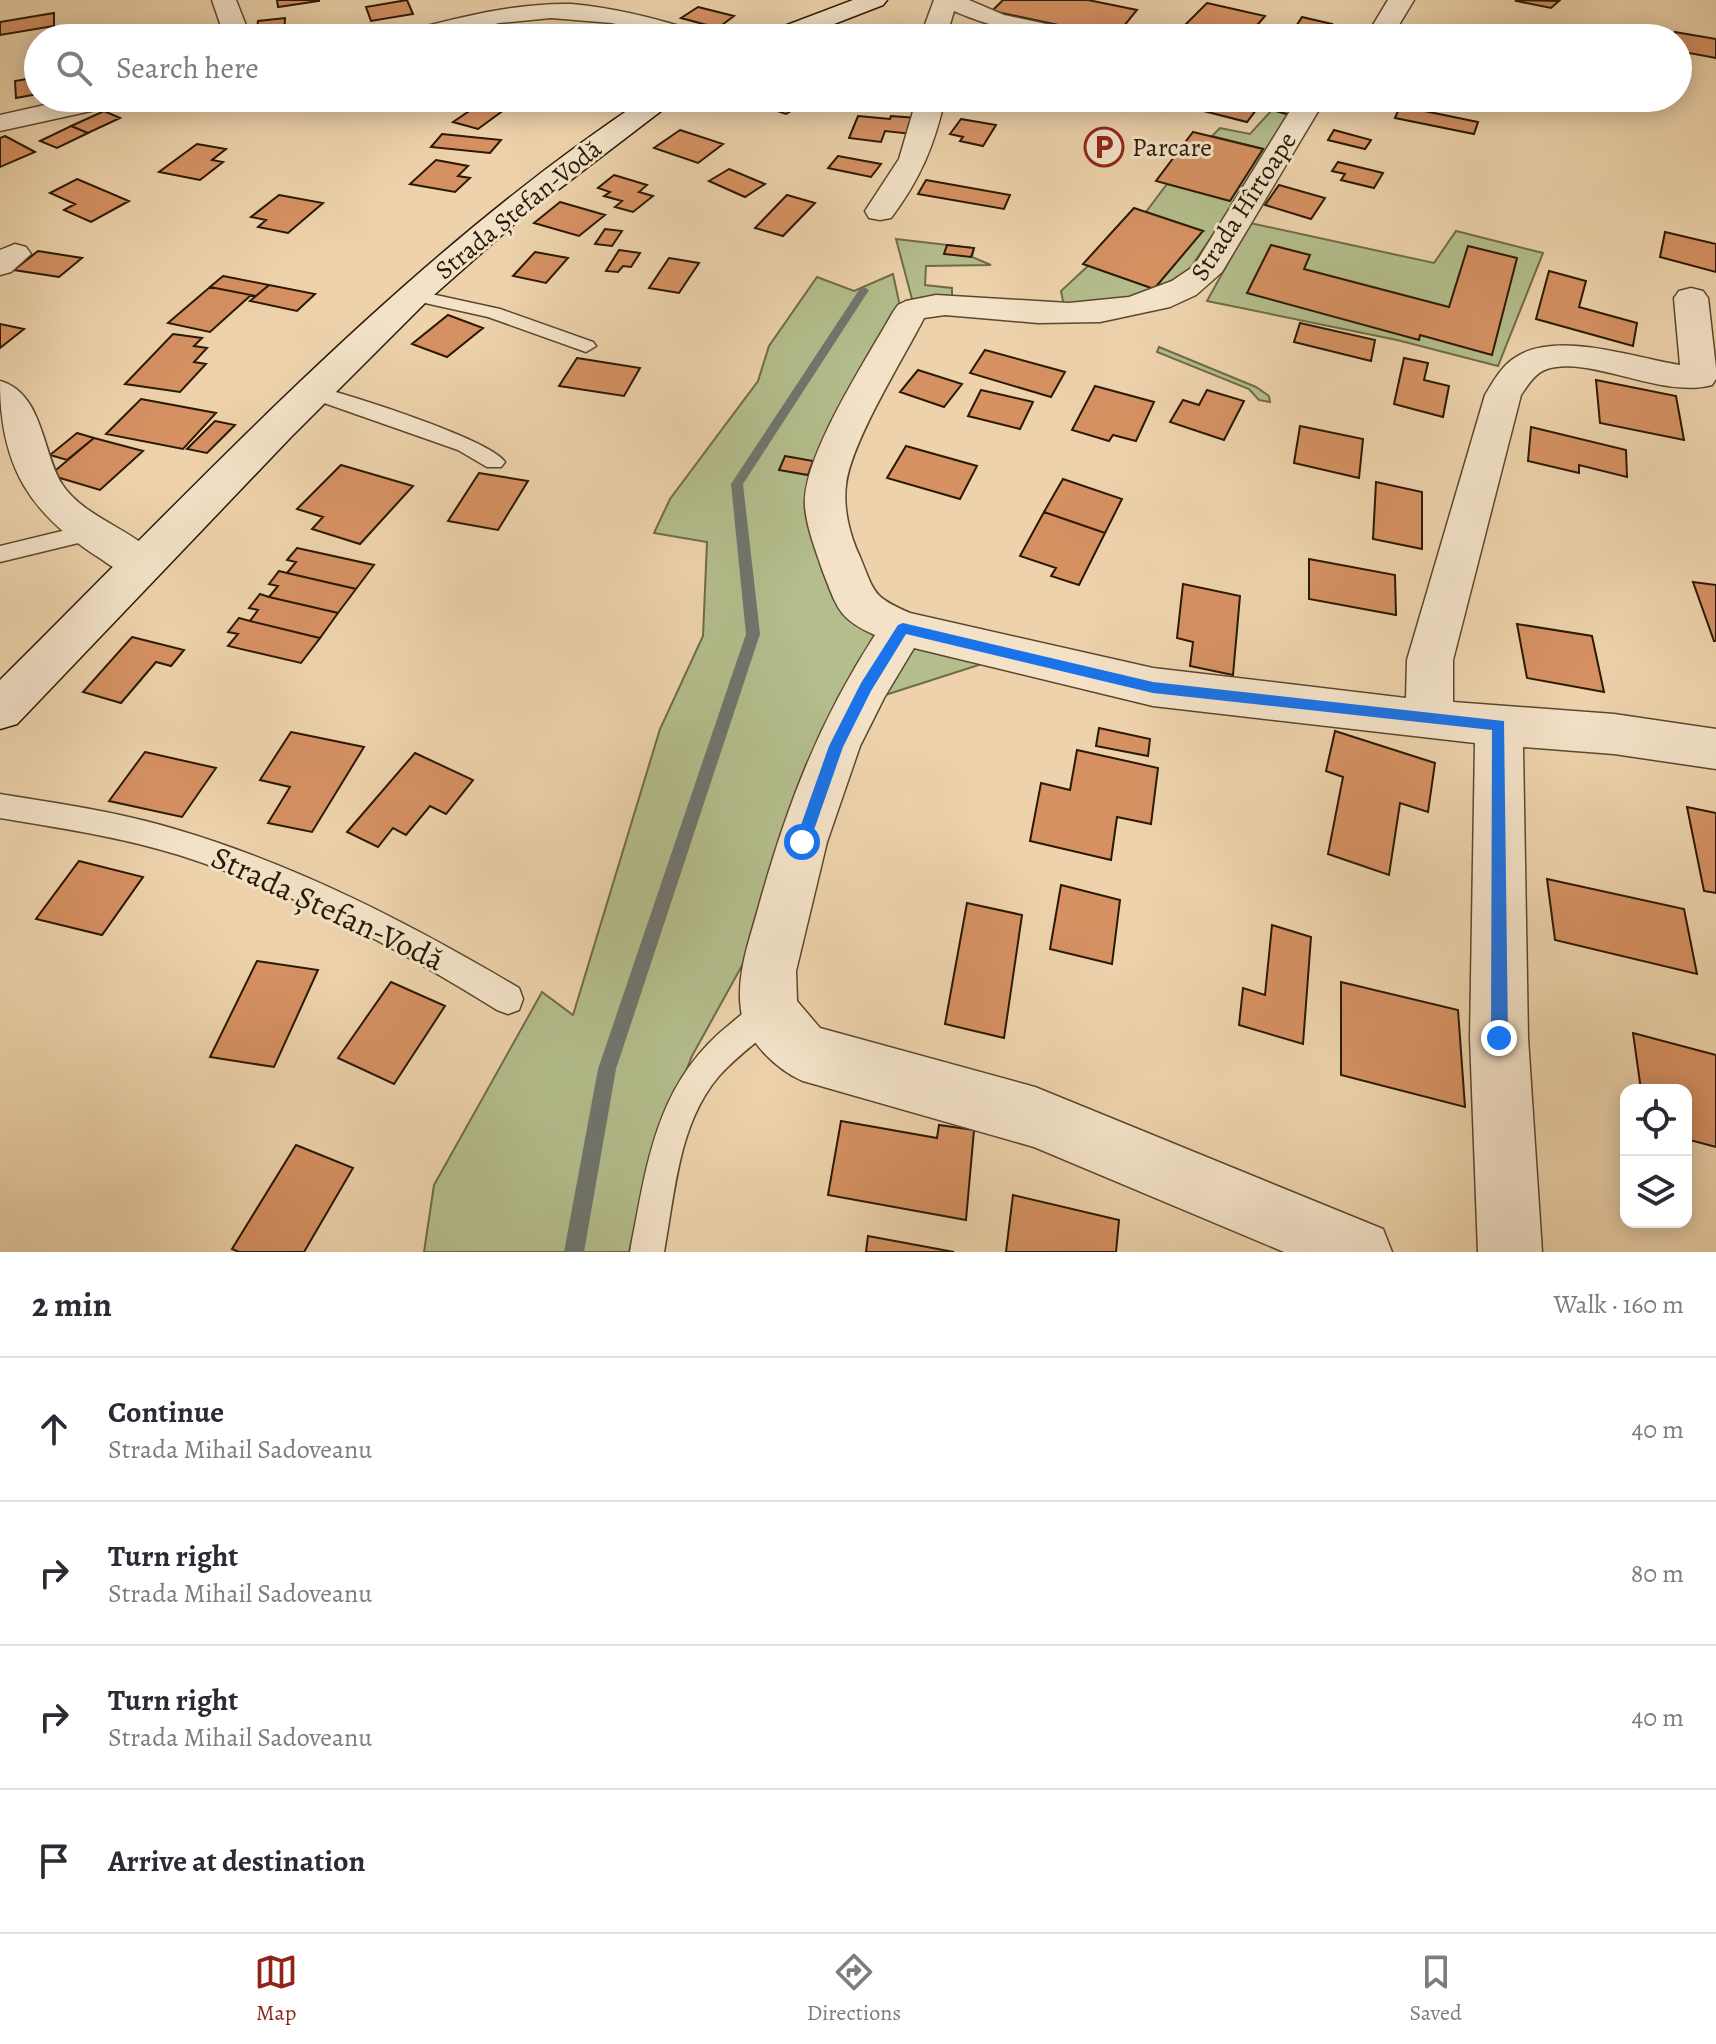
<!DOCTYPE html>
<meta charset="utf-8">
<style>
body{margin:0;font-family:Alegreya,serif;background:#f7f7f7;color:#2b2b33}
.controls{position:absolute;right:24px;bottom:24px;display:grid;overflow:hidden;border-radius:16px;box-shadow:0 4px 20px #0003}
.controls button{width:72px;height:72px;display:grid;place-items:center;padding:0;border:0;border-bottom:2px solid #e1e1e2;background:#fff;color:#2b2b33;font:40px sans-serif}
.stop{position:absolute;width:24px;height:24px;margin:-18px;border:6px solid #1a73e8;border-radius:50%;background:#fff}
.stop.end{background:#1a73e8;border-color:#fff;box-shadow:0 2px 8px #0008}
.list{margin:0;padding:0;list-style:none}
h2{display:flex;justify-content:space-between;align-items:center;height:104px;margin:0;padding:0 32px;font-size:34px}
h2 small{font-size:26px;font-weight:400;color:#7c7c81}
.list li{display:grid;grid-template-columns:52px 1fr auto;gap:24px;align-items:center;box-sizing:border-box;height:144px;padding:0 32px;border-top:2px solid #e1e1e2}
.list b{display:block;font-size:30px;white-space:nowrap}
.list p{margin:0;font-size:26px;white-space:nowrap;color:#7c7c81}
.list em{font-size:26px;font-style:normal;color:#7c7c81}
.icon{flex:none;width:44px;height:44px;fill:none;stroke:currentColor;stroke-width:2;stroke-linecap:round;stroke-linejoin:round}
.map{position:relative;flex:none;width:1716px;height:1252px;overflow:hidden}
.search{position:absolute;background:#fff;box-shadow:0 4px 20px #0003;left:24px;right:24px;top:24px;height:88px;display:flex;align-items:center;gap:20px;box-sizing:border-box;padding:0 28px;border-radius:44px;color:#7c7c81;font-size:30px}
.sheet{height:680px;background:#fff}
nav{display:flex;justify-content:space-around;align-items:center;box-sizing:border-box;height:112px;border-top:2px solid #e1e1e2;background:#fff;font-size:22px;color:#7c7c81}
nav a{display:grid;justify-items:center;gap:4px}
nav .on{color:#8f2418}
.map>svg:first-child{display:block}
.green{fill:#b4bd8c;stroke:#6f6b48;stroke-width:2}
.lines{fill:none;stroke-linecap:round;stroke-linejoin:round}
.stream{fill:#70766f;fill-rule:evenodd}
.building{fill:#d69163;stroke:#2a1905;stroke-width:2}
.lane-casing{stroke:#5b472e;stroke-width:3}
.street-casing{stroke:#5b472e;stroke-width:3}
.secondary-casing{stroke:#2a1905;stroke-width:3}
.lane{fill:#f3e2c8;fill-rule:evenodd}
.street{fill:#f3e2c8;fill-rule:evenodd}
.secondary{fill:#f3e2c8;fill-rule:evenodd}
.route{fill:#1a73e8}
.labels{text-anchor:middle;stroke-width:6;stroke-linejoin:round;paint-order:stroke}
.far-poi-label{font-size:26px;fill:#2a1905;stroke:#f3e2c8;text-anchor:start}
.far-street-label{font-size:26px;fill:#2a1905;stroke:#f3e2c8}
.street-label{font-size:32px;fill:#2a1905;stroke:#f3e2c8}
</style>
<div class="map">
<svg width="1716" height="1252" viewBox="0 0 1716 1252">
<rect width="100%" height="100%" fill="#edd2ab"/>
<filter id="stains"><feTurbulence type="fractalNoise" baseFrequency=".0025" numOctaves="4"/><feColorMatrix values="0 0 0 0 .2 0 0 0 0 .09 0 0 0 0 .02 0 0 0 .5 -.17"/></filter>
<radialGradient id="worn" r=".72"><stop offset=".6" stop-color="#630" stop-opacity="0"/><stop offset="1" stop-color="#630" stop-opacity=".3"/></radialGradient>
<path class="green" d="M1272 110 1294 116 1180 283 1137 296 1064 306 1061 291 1088 266 1203 231 1146 212 1167 184 1230 200 1263 149 1212 136 1220 128 1250 134Z
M1250 223 1434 263 1456 231 1543 253 1498 366 1397 340 1207 301Z
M896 239 974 248 972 257 991 265 926 266 925 285 952 288V302L912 299Z
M893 274 901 311 821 463 848 609 878 638 760 933 692 1056 646 1172 629 1252H424L434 1185 542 992 573 1015 660 729 703 636 707 542 654 533 670 499 758 381 769 346 817 277 854 291Z
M1159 347 1256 387 1269 396 1270 402 1259 400 1249 389 1157 352Z
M911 640 982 664 882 696Z"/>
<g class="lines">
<path class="stream" d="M864 287 869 290 743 484 760 634 616 1069 584 1252H564L598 1069 746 634 731 484 859 290Z"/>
</g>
<path class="building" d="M277 0H319V1L278 7Z
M407 0 413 14 371 21 366 7Z
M1003 0H1088L1137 10 1115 37 992 11Z
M1516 1 1517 0 1559 1 1551 8Z
M1207 3 1265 16 1246 38H1172Z
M698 7 734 16 718 28 681 18Z
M54 13V26L0 35V22Z
M1302 17 1332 24 1330 29 1344 32 1341 38H1329L1293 31Z
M285 18 284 38H256L258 21Z
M112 27 113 33 126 31 128 38H88L87 32Z
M1419 28 1451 33V38H1417Z
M501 29 540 36 480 38 490 36Z
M979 29 1009 33 1007 38H973Z
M1293 31 1329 38H1288Z
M1675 32 1716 39V58L1678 51Z
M38 77V94L16 98 15 81Z
M248 98H281L275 108 235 109 241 101Z
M765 98H786L803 104 786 114 756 104Z
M1167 98H1265L1247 122 1164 101Z
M1420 98H1459L1458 111 1419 105Z
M1279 100 1294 103 1297 110 1294 116 1272 110Z
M484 101 508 107 478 129 453 122Z
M1400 106 1478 122 1474 134 1395 118Z
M104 111 120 118 88 133 71 126Z
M858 116 890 119 891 116 917 118 912 134 885 131 881 142 849 138Z
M961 119 996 125 983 146 960 141 963 137 950 134Z
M71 126 88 133 57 148 40 141Z
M680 130 723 144 698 163 654 148Z
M1334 130 1371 140 1365 149 1328 140Z
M1193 132 1263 149 1230 201 1156 181Z
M442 134 501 140 490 153 431 147Z
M5 136 35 152 0 167V138Z
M197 144 226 149 212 160 223 162 200 180 159 172Z
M838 156 881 164 871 177 828 168Z
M436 160 468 166 458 176 470 178 455 192 410 184Z
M1338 162 1383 173 1374 188 1341 180 1345 174 1332 171Z
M729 169 765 184 745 197 709 181Z
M614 175 647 185 639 192 653 196 633 212 615 207 622 201 604 196 610 192 598 188Z
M77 179 129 201 91 222 64 210 75 204 50 193Z
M926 180 1010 195 1004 209 918 194Z
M1279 185 1325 198 1311 219 1265 205Z
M279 195 323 203 288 233 258 227 266 220 251 217Z
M787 195 815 203 783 236 755 228Z
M560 202 605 215 579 236 534 223Z
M1134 208 1203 231 1154 289 1083 264Z
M605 229 622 231 612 246 595 244Z
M1665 232 1716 244V272L1660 257Z
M947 245 974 248 971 257 944 254Z
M1271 245 1310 255 1304 269 1449 307 1468 246 1517 258 1492 355 1420 335 1419 340 1247 293Z
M619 250 640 253 631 267 623 266 618 272 606 271Z
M38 251 82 258 59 277 14 270Z
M535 252 568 258 546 283 513 276Z
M669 258 699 263 679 293 649 288Z
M1549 271 1586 281 1579 307 1637 323 1633 346 1536 319Z
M223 276 269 285 256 296 210 287Z
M269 285 315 294 297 311 250 301Z
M210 287 251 295 210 332 168 323Z
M448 315 483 328 447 357 412 344Z
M1300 323 1375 340 1371 361 1294 342Z
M0 324 24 329 0 348Z
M173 334 202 338 194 346 207 348 194 362 206 364 180 392 125 384Z
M985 350 1065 372 1051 397 970 373Z
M577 358 640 368 624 396 559 386Z
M1404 358 1428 363 1424 380 1449 386 1443 417 1394 404Z
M918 370 962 384 944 407 900 392Z
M1596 380 1676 396 1684 440 1600 423Z
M1095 386 1154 402 1136 441 1113 435 1109 441 1072 430Z
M981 390 1033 402 1020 429 968 416Z
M1207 390 1244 401 1224 440 1170 422 1183 400 1199 405Z
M141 399 216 413 183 449 106 434Z
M215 421 235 425 207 453 187 449Z
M1300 426 1363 439 1359 478 1294 463Z
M1531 427 1626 450 1627 477 1579 465V473L1528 461Z
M77 433 94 438 67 460 50 455Z
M94 438 143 451 100 490 50 475Z
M906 446 977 466 960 499 887 478Z
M785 456 813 461 808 475 779 470Z
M341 465 413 486 360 544 312 529 323 517 297 509Z
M479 473 528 481 498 530 448 521Z
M1063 479 1122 499 1105 533 1044 512Z
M1376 482 1422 492V549L1373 539Z
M1044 512 1105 533 1079 585 1051 576 1056 568 1020 556Z
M297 548 374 565 356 589 287 573 296 562 287 560Z
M1309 559 1395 575 1396 615 1309 599Z
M279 571 287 573 356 589 338 613 269 597 278 586 269 584Z
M1693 582 1716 585V641H1714Z
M1183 584 1240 596 1233 675 1190 666 1193 642 1177 638Z
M260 594 269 597 338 613 320 638 250 621 258 610 249 608Z
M239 618 250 621 320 638 301 663 228 646 238 634 228 632Z
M1517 624 1592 636 1604 692 1527 678Z
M132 637 184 650 171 666 156 662 121 703 83 692Z
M1099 728 1150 739 1148 756 1096 746Z
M1335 731 1435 763 1428 812 1400 803 1389 875 1328 854 1343 777 1326 771Z
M291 732 364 747 312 832 268 823 290 787 260 780Z
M1077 750 1158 768 1151 824 1117 817 1111 860 1030 841 1041 783 1070 790Z
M145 752 216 768 182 817 109 801Z
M415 753 473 780 446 814 430 806 406 835 393 828 378 847 347 832Z
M1687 807 1716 813V893L1704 891Z
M79 861 143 877 102 935 36 919Z
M1547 879 1684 909 1697 974 1555 940Z
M1061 885 1120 900 1112 964 1050 949Z
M967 903 1022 915 1004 1038 945 1024Z
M1272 925 1311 937 1303 1044 1239 1025 1243 988 1265 995Z
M257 961 318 970 274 1067 210 1057Z
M391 982 445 1006 394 1084 338 1058Z
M1341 982 1458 1010 1465 1107 1341 1075Z
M1633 1033 1716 1055V1147L1686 1139V1090H1641Z
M841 1121 937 1138 939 1125 974 1130 966 1220 828 1195Z
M296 1145 353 1168 304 1252H239L232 1249Z
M1013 1195 1119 1220 1116 1252H1006Z
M868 1236 954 1252H866Z"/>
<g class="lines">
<g class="lane-casing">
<path id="lane" d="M413 290 500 309 593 342 596 346 586 352 488 317 407 299 404 295 407 291Z
M314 386C347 394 490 439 505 462L501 467H487L458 450 307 397 304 392Z
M91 524 99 526 102 532 99 538 0 562V546Z
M0 794C60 804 120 812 178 830 299 866 411 924 519 988L523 999 519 1010 508 1014 497 1010C397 948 292 891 179 855 121 837 60 828 0 818Z
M769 997 780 1001 784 1012 780 1023C759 1040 737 1056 719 1076 678 1124 675 1193 664 1252H630C647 1165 655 1084 729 1025 741 1015 754 1003 769 997Z"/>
</g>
<g class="street-casing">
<path id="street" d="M212 0H236L251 38H225Z
M934 0H969L1004 15 1088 33 1092 38C1042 38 1000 31 954 11L946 38H920Z
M1388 0H1414L1391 38H1365Z
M571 4C616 8 659 19 702 33L706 38H668L612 23 551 18 499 23 438 38H396L400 33C457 18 512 3 571 4Z
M76 98H127L123 104 0 131V115Z
M917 98H945C935 144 920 180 891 218L880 220 869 218 865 211 899 159Z
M1298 98H1326L1222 272 1196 295 1170 307 1100 322 1038 323 945 315 924 318C902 361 851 442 846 485 843 509 850 536 860 557 875 594 873 597 910 613L1153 668 1406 698 1407 660 1485 395C1493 382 1502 365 1516 357 1557 330 1635 358 1680 365L1674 298 1679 291 1691 288 1703 291 1708 298 1716 368V379L1712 385C1661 399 1590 355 1547 369 1535 373 1528 385 1521 395L1453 660V702L1614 714 1716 729V769L1614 754 1523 747 1528 1038 1542 1252H1478L1470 1038 1475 743 1153 706 914 648 884 698 860 746 827 842 796 971 797 1001 820 1028 1035 1087 1383 1229 1392 1252H1284L1034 1147 803 1081C777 1070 745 1040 741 1010 736 975 749 942 758 909 786 808 818 723 875 635 838 619 837 607 823 572 816 551 807 529 805 507 801 458 868 357 893 312L898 305 906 301 936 295 1069 303 1129 297 1172 281 1194 266Z
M15 244 26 247 31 254 11 272 0 275V250Z
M0 381C43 393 42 452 62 484 85 520 145 533 163 565L157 576C134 583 120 572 101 559 30 514 0 467 0 381Z"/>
</g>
<g class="secondary-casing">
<path id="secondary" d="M853 0H887L883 5 798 38H762L766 33Z
M646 98H678L521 218 426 302 290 438 17 724 0 729V680C203 479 407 256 646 98Z"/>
</g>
<use href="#lane" class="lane"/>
<use href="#street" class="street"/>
<use href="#secondary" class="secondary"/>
</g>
<path class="route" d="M903 623 1153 682 1504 721 1508 1038 1505 1044 1499 1046 1493 1044 1491 1038 1492 730 1153 693 906 634 871 691 843 747 808 847H797L795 842 829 746 861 683 898 625Z"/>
<defs>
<g id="parking-ring" transform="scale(2)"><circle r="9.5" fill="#f3e2c8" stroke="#8f2418" stroke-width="1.5"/><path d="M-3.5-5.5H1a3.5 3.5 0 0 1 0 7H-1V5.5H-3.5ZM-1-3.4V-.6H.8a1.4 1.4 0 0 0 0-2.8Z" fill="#8f2418"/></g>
</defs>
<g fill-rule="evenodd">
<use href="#parking-ring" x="1104" y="147"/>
</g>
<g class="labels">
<g class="far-poi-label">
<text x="1132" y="156">Parcare</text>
</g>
<g class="far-street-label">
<text transform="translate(1243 206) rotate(-57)" y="9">Strada Hîrtoape</text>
<text transform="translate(518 209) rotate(-39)" y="9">Strada Ștefan-Vodă</text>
</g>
<g class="street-label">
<text transform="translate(328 908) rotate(25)" y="11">Strada Ștefan-Vodă</text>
</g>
</g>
<rect width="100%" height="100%" filter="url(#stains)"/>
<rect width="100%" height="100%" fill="url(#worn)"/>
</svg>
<div class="controls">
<button><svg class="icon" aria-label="locate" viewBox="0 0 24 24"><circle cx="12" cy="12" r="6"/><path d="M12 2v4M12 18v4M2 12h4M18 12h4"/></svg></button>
<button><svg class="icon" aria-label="layers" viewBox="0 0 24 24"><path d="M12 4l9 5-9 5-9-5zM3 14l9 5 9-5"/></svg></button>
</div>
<div class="stop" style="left:802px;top:842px"></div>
<div class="stop end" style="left:1499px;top:1038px"></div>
<div class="search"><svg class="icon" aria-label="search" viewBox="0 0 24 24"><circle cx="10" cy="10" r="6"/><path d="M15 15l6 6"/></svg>Search here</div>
</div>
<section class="sheet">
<h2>2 min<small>Walk · 160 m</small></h2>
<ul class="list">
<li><svg class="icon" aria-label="ahead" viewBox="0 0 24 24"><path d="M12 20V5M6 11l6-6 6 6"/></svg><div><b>Continue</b><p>Strada Mihail Sadoveanu</p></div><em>40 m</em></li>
<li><svg class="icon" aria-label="right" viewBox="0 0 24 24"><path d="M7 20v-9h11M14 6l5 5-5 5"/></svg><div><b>Turn right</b><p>Strada Mihail Sadoveanu</p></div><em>80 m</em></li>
<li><svg class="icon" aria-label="right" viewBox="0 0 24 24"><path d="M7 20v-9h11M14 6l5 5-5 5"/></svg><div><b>Turn right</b><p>Strada Mihail Sadoveanu</p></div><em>40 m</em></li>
<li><svg class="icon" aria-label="arrive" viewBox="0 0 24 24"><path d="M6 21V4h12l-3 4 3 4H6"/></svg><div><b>Arrive at destination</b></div></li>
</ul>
</section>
<nav>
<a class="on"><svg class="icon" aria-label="map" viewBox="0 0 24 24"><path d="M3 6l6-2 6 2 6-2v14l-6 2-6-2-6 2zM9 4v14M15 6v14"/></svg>Map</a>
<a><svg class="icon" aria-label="directions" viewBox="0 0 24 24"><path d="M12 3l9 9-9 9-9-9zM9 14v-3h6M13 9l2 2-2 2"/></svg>Directions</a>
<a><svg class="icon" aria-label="saved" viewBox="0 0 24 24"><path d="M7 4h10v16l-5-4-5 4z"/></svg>Saved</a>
</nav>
